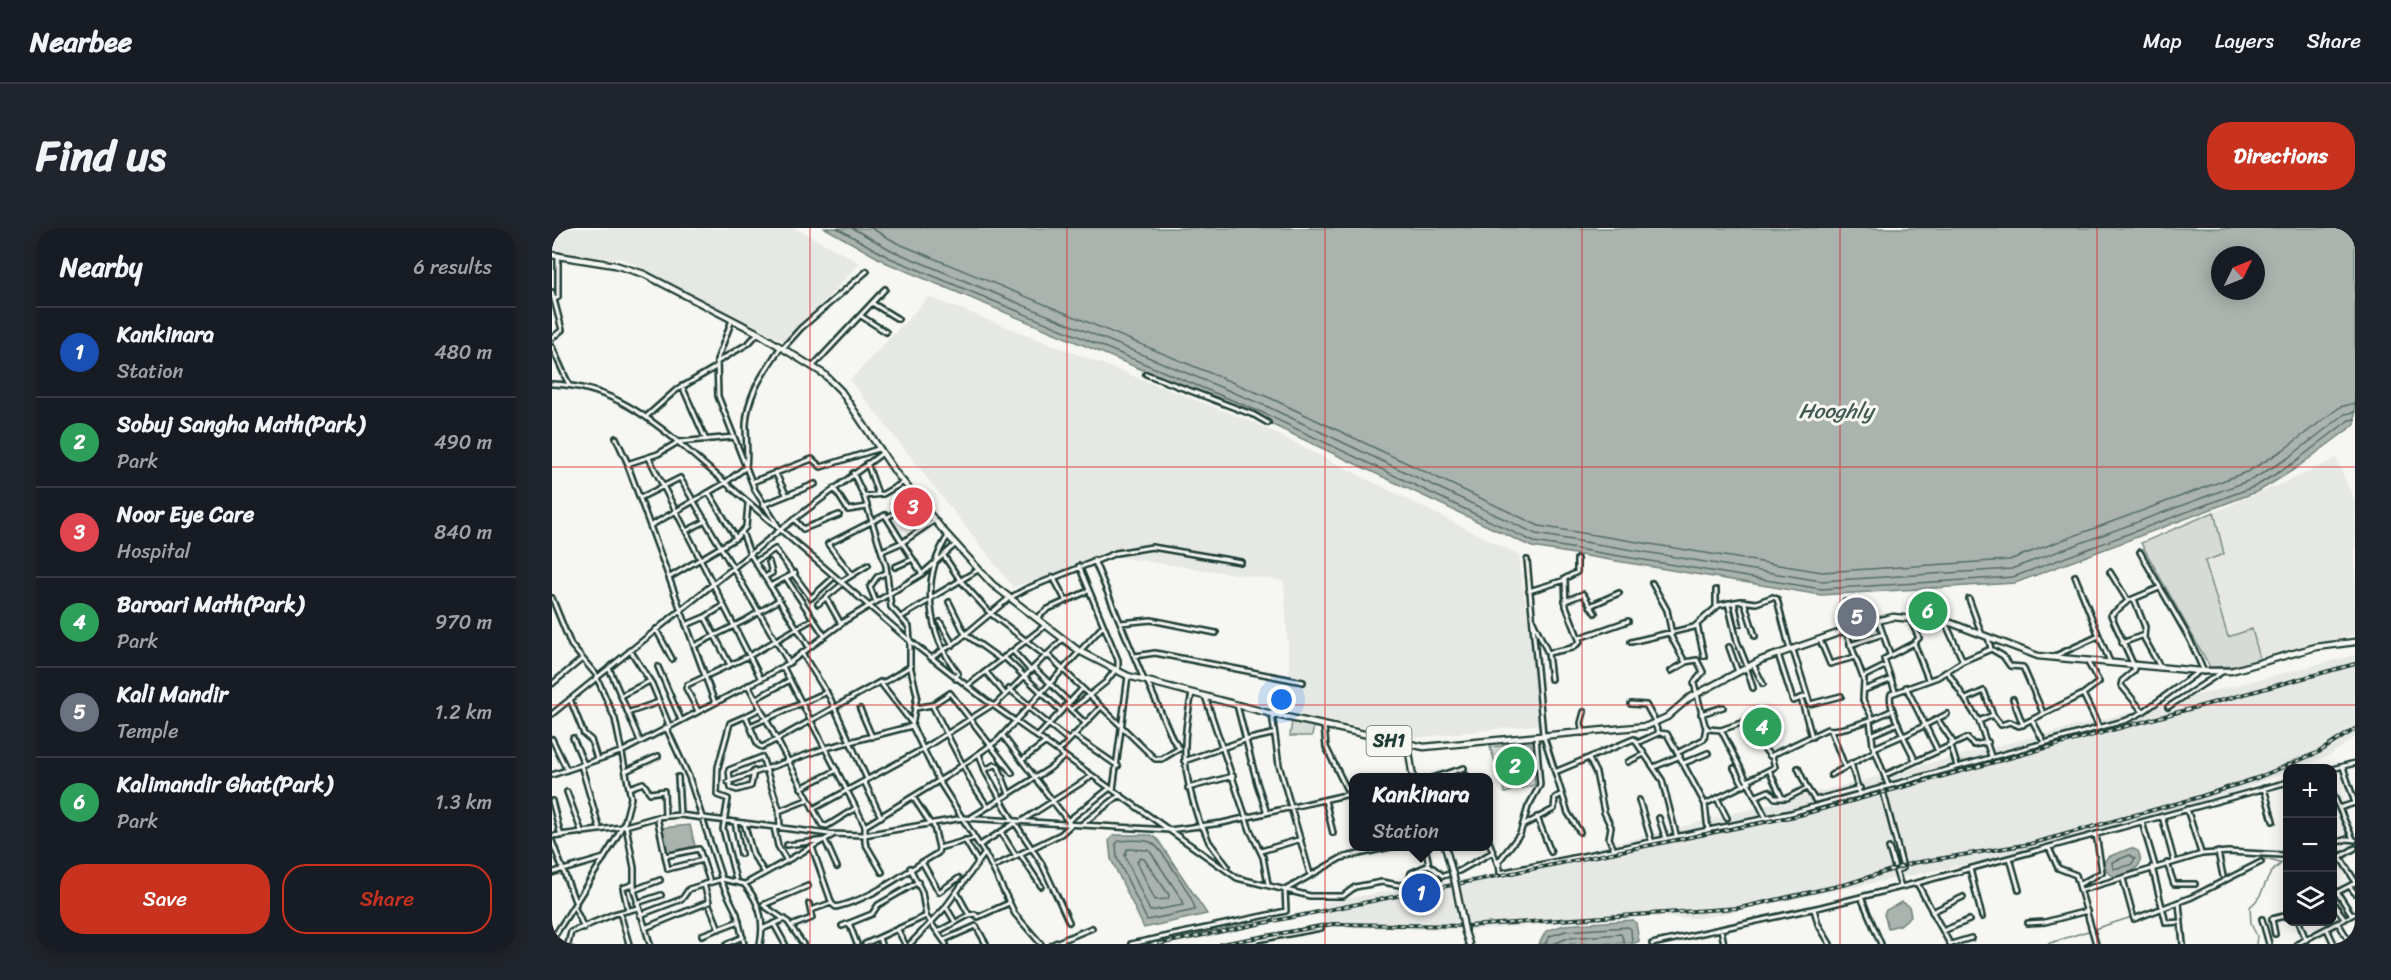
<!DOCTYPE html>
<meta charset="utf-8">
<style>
body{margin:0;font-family:Sriracha,sans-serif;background:#20242c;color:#f1f3f6}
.controls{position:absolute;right:18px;bottom:18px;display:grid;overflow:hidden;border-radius:12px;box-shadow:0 3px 15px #0003}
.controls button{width:54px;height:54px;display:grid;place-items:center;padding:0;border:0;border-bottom:2px solid #363941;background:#171b24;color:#f1f3f6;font:30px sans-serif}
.compass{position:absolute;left:1659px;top:18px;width:54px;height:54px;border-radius:50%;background:#171b24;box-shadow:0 3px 15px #0003;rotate:47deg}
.you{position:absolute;left:730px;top:472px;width:21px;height:21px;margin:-15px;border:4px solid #fff;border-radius:50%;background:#1a73e8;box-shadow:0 0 0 9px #1a73e833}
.badge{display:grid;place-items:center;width:39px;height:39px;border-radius:50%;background:#c8321e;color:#fff;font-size:20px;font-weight:700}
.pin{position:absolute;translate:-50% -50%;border:3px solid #fff;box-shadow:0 2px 6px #0006}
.popup{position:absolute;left:797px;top:545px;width:144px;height:78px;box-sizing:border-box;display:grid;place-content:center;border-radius:12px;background:#171b24;filter:drop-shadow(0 2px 4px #0005);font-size:20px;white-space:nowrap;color:#9ea1a6}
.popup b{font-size:22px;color:#f1f3f6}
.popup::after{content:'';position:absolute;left:50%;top:100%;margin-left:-12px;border:12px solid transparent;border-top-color:#171b24}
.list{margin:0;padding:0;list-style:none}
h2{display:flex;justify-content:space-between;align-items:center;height:78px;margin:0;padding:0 24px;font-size:26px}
h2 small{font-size:20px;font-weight:400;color:#9ea1a6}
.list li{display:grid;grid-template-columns:39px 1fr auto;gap:18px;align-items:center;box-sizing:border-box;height:90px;padding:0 24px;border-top:2px solid #363941}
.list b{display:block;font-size:22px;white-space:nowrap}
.list p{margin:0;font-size:20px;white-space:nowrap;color:#9ea1a6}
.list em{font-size:20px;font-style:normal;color:#9ea1a6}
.actions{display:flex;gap:12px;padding:18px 24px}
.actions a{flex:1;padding:14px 0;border:2px solid #c8321e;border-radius:24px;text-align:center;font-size:21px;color:#c8321e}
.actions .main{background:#c8321e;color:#fff}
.icon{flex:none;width:33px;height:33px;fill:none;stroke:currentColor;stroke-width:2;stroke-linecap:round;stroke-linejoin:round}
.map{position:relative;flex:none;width:1803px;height:716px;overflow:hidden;border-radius:24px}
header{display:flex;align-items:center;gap:36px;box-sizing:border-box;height:84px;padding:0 30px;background:#171b24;border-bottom:2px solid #363941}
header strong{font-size:28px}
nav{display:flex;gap:33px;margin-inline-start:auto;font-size:21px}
.intro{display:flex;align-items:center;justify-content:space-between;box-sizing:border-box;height:144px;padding:0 36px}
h1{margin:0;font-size:42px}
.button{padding:15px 27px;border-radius:24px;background:#c8321e;color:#fff;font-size:21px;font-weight:700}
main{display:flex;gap:36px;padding:0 36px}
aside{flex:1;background:#171b24;border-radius:24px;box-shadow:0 3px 15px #0003}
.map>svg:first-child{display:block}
.built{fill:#e6e8e4}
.green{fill:#d6dbd6;stroke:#7a8c85;stroke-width:1.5}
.water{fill:#aab3ae;stroke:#72847d;stroke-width:1.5;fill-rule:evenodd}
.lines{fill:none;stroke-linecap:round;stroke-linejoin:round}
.shore{stroke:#576c65;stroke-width:1.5}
.stream{stroke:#72847d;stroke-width:1.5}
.minor-casing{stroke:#1f3d34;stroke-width:8}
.major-casing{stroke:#1f3d34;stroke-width:9}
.minor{stroke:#f6f6f2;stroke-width:3}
.major{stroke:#f6f6f2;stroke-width:4.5}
.rail-casing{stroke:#1f3d34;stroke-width:4}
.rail{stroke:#f6f6f2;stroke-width:1.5;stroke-dasharray:4.5;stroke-linecap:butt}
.major-bridge-casing{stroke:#1f3d34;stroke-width:9;stroke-linecap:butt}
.major-bridge{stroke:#f6f6f2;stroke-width:4.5}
.grid{fill:none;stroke:#d62828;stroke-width:1.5;stroke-opacity:0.55}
.labels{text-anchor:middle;stroke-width:6;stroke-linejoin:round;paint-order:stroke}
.shield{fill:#f6f6f2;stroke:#60746d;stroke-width:1.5}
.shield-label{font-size:18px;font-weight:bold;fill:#1f3d34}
.water-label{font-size:21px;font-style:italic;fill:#425a52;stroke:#f6f6f2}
</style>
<header>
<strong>Nearbee</strong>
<nav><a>Map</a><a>Layers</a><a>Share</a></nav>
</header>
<div class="intro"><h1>Find us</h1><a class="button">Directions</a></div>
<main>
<aside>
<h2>Nearby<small>6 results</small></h2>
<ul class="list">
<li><span class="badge" style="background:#1a4fb4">1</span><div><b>Kankinara</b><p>Station</p></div><em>480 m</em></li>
<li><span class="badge" style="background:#2e9e5b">2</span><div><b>Sobuj Sangha Math(Park)</b><p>Park</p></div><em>490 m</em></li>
<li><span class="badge" style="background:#e0444e">3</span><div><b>Noor Eye Care</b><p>Hospital</p></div><em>840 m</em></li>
<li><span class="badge" style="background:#2e9e5b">4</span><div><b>Baroari Math(Park)</b><p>Park</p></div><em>970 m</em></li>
<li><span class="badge" style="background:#6b7280">5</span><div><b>Kali Mandir</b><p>Temple</p></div><em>1.2 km</em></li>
<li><span class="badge" style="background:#2e9e5b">6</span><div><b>Kalimandir Ghat(Park)</b><p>Park</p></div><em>1.3 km</em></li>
</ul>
<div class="actions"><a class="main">Save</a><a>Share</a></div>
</aside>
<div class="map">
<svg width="1803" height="716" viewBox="0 0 1803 716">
<rect width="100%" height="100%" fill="#f6f6f2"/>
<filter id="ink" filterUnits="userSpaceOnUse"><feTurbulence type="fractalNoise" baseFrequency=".0167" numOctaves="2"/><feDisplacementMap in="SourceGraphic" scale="12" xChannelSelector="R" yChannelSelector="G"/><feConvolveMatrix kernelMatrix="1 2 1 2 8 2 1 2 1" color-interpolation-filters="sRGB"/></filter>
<g filter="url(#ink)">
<path class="built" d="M0 0H243L308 35 234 114 72 31 0 25Z
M377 69 703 195 967 327 990 496 862 510 740 485 732 353 557 328 461 359 298 152Z
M1784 230 1803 274V407L1760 416 1685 438 1658 439 1651 432 1589 315 1757 244Z
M1803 427V509L1779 527 1744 540H1736L1735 544 1681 564 1479 623 1149 690 1092 689 919 702 773 699 768 675 948 645Z"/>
<path class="green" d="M1662 284 1672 326 1653 333 1676 409 1700 401 1708 431 1685 438 1658 439 1589 315Z
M1382 374 1387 385 1368 387 1364 380Z
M1218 489 1225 502 1202 509 1194 496Z
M740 493 762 498 760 508H738Z
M979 515 983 557 953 565 938 519Z"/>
<path class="water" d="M273 0H1803V196L1743 241 1707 263 1463 355 1269 367 980 319 708 191 335 35ZM1668 27H1704V63H1668Z
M138 597 143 618 115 625 109 600Z
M562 607H599L606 612 655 686 592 700 559 631 557 612Z
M1579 620 1586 623C1595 640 1577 645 1564 649L1557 646 1551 635 1556 629Z
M1350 674 1357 678 1359 688 1348 697 1336 700 1332 686 1334 682Z
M1081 692 1084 695 1087 713 1083 715 987 716 994 703 1012 697Z"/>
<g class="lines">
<path class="shore" d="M285 0 338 30 711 185 982 314 1269 361 1461 349 1704 258 1740 236 1797 192 1803 191
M300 0 341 23 714 178 984 306 1269 353 1459 341 1701 251 1736 230 1793 186 1803 184
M319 0 345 15 718 170 987 298 1270 344 1457 332 1697 243 1731 222 1788 179 1803 175
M567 613C576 613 592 610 600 615 609 620 643 672 643 682L595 692 565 630 564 616Z
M575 621 597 622 631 673V677L598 683 573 628Z
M1578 627 1583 631 1579 637 1561 641 1560 634Z
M588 630 592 631 617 667 616 671 603 672 585 634Z
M993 716 998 708 1014 703 1076 699 1079 701 1080 716
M1001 716 1016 710 1069 706 1073 716"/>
<path class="stream" d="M1688 643 1714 631 1728 635
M1623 674 1652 661
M1495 716 1602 682
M1704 716 1705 708 1699 696 1698 679C1718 662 1707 648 1736 631"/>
<g class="minor-casing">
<path id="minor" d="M0 64 10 102 0 110
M2 72 6 69V27
M320 75 346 91
M309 88 334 104
M180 92 165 132 166 168 203 262 226 298
M0 119 17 157
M231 120 249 100 315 43
M165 134 197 115 206 105
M261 138 333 61
M594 146 702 187 716 195
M0 156C52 158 88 182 126 214L182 209
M130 158 154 212
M95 188 123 163 164 139
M64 210 76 236
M97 230 209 451
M315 235 326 266
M223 244 234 266
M301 245 312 268 334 338 339 379 357 399 358 413
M200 254 260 231 269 239 326 221
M282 260 296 282 315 279
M157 265 184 310
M313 268 331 266 352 254
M88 270 128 250 237 435
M211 277 263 256
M336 289 365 271
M242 291 251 301 287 287
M98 298 173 255 194 239C196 225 194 210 194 196 196 164 212 145 228 120
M134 303 154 293
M190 304 198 326 257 419
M396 308C368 350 375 406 406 445L404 451
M330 323 351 314 383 292
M1588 324 1638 412 1652 444
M392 328 408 352 438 385 495 429
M542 332 592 452
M975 332 991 506 1016 585 1028 604
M203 334 223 321 259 370 280 351
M527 338 566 432V442
M343 339 361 331
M1558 344 1576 373 1559 387 1582 438V443L1570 453 1569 457 1591 484
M300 347 276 316 333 287 370 346
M118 349 184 310 194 299 196 276
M213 349 220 345 217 334
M501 349 514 373
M234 350 272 407
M1012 351 1025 344V331
M289 354 316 337
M1100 355 1115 382 1120 406
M218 358 243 345
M977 363 1013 352 1014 378 1028 414 1020 420 996 425
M0 370 19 417 46 449
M379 370 426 342
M275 371 289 396
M1417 371 1430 407
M1582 371 1593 399 1592 410 1608 439
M1013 373 1031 366 1043 385
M1192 373 1203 408
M1576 373 1607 360
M324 374 318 359 325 349 335 344
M397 374 413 406 448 431
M1182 374 1187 396
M1293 374 1291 396 1312 452 1311 472 1321 491
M1176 375 1185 413 1195 438
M266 376 288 358
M1038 378 1067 365
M1164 378V362
M153 389 171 378
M349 389 378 372
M485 390 496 381 536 363
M1358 391 1367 410 1362 415
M1326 392 1338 426
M981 393 996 425 999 451
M388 394 401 417
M1393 394 1411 433
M569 395 599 392 664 405
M134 397 153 389 178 437
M1145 397 1152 428
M104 401 120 431
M1118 407 1133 434 1145 432 1151 444 1142 455 1153 497 1156 501 1169 502 1214 590
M1547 408 1558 434
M1436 409 1439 421 1451 428 1458 438 1471 439 1491 485
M1027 410 1076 393
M1268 412 1278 436 1303 429
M1079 414 1142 399 1167 377 1189 373 1204 375 1221 369 1225 371 1238 422
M1570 415 1592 407
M1298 417 1331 406
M142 418 194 392 227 372
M1177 419 1186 444
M78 422 100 456 117 497
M1241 422 1258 476 1289 468
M461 423 479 443
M250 425 278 470 315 551
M1226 426 1241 473 1249 470
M496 427 603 531H610L628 520
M583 428 603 425 751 454
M1503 428 1547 408 1523 348
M452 429 509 483
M379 430 404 414 456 371 474 361 564 325 600 319 689 334
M1201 436 1211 456
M106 439 129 492
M231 439 304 580 313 598V615L330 644
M57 440 88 513
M482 440 517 474
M1195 441 1201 460
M1119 443 1133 435
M1395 443 1427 493 1439 528
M434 444 452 465
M1311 449 1333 438
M331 455 359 438
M596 455 621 512 628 521
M0 456 30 431
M196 457 270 597 275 598 304 580
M415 458 493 398
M1354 459 1385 521
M457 461 478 478
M1312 462 1338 452
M1343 463 1332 431 1362 415 1376 451
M275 464 198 498 206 517 210 519 224 512 328 454 360 495
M640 465C628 521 631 546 649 599
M1531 466 1547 499
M70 467 98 453
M653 468 698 602 711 629 716 656
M1255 468 1249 470 1260 509
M18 471 32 506 39 512 45 531
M203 471 238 452
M1414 471 1432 463 1441 487
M1461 471 1471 497
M163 475 76 238 78 235 106 226 126 214 358 413
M1079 476 1094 477 1104 495
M380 477 398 465 460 545
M514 477 532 494
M685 477 705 555 715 585
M442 478 510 412
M1616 479 1670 444
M364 480 380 477 421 557 436 579
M477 480 516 512
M308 481 320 509
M519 482 554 454 564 441
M146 483 134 460 135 457 197 428 261 391
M78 484 107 474
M0 486 228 302 329 226
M720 486 727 537 758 646
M1149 486 1171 479
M194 488 208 481
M1386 492 1401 514
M1480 492 1492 514
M1318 493 1321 517 1336 557
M1427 493 1441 487 1449 497 1458 494 1467 498 1531 466 1547 454 1535 433
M1102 495 1107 505
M772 498 774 519 797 566
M114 499 137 549 170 651 192 656C208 674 213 693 208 716
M1169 502 1218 485
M1279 503 1293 539
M1031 505 1029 495 1032 484
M1321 506 1346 495
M521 507 566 538
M486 508 530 461
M1352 508 1395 486
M984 509 988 557 976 579 968 606 947 633 948 645 1239 585 1575 492 1591 484 1646 444
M21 510 32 536
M0 511 15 542
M1085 515 1107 505 1115 506 1153 576 1198 554
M1208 515 1218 528 1275 501C1289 505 1326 489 1341 482
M1398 515 1405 538
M1322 520 1352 507
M507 523 548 480
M1127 524 1152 511 1154 499
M427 526 434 545 461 593
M1037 531 1044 545 1052 584 1059 599 1057 610 1062 622
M470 532 494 514
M1363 532C1357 518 1334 479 1339 466L1386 449 1411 433 1439 421
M632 533 693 512 720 506
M1076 534 1092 526
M1132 535 1156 525
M1299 535 1308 567
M29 537 48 602
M1102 539 1128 528
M1791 539 1803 575
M1182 540 1192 558
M1246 540 1255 560
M1780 541 1803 535
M433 542 442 537 446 538 457 566
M1217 542 1230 570
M74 543 106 528
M202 543 199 558 185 562 179 560 177 542 210 529 227 581 228 600
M1003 544 1082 511 1110 552 1125 610
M0 547 71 523 209 451 237 435 294 392 370 346 404 316
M914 547 915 550
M1279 547 1323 523
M1333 547 1415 510 1422 517 1436 514
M126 549 128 586
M880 550 912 540
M1197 552 1223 539 1220 528
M312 553 329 589
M176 554 274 520 360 498
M1330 559 1350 636 1351 640 1346 642
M77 560 91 555 98 565 112 563 113 588
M249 560 285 542
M636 560 681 548
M1712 560 1721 593
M561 562 576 448
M1780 563 1787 580
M15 564 30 605
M1205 568 1217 563 1223 570H1235L1255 560 1263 572 1308 560
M361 569 378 595
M773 572 781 605
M1087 572 1100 615
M1166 572 1175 590
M0 573 9 608
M1153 576 1156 602
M261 581 371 521 440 477
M1635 581 1649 625
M227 583 255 572
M1610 588 1622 633
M105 589 116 641 151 632
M420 589 497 541 513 528
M985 589 999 624
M1107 590 1114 612
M517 592 558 560
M183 594 189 626
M468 594 540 548
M1590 594 1603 638
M192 595 201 627 213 645
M381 595 387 620 423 610
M463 595 490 636 517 694
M529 597 568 567
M972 597 1002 581 1003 570 1010 566
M74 598 82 640V662L98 716
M313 598 398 546 446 512 551 398
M222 599 226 618 235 633
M651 599 657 614 675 638
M449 604 464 628
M0 608 70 599 105 589 128 587 277 606 312 607 411 590 617 602 670 595 802 565
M936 611 946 637
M1801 611 1787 580 1803 575
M413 612 426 634
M0 613 24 676
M1780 616 1795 611 1803 612
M1781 616 1788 629
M235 617 273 612 285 639
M428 617 463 595
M260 619 280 676 284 679C323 670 352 644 386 625L387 620
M1337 620 1349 659
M1497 620 1506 640 1524 647 1544 716
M1803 620 1788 629 1803 653
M709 623 749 611
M1666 624 1671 648
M468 626 489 658
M113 628 147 621 158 654
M1458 630 1467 662
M370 634 387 664 407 650
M1615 635 1622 656H1643
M877 637 891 648 907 643 941 624
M441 639 509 606 519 597 451 508
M1600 639 1614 695 1628 694
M358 640 370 664 374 688
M1418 641 1430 689
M11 642 52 630
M0 645 11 641
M168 651 185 686 192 716
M1571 651 1582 691 1640 669 1709 634
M184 652 171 601 176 571 165 567 166 539 178 495 194 488 198 498
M1365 655 1398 716
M193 656 281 607
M856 656 859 645 877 637 873 618
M1528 656 1550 644 1544 606
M1798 659 1803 665
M82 662 108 652
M1530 662 1650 626 1676 624 1730 627
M1785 664 1800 687
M1780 667 1803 655
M1309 669 1329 716
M85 675 109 667
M1627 675 1631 716
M1781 675 1793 691
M211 677 236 694 251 716
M211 677 256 658
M22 678 32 700
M158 679 167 701
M394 679 403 694
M1262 681 1266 696 1278 716
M76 682 71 660 82 656
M259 682 279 675
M1380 684 1411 669
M68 685 77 716
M88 687 130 671 137 661 170 651
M417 687 423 686 426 689 457 675
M1710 691 1717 716
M1747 694 1754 712
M297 695 305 716
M1476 695 1493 694 1535 683
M1786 695 1799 716
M222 696 233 716
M239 698 260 690 257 676
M290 698 320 686 326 677 366 654
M93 700 157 674 152 656
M210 701 233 691
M1169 701 1172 716
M1775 701 1782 716
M346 702 353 716
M387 703 417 687 405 665
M1391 703 1417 692
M1723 706 1720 691 1736 687
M150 707 187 693
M327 710 329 716
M0 712 62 614 73 593 79 570 63 491 45 450
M392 712 424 698 434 716
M16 716 19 704 62 686 86 680
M175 716 191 709
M313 716 374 688 394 716
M358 716 392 681 433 625
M489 716 463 686 436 631 387 553 360 498 365 467 358 437V413L432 471 685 650 758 668H791L803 659 830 654 847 657 886 653
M501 716 540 700
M579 716 734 683 733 662 789 630 843 618
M685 716 769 700
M1100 716 1269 679 1365 655 1736 554
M1399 716 1419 710
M1745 716 1802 686"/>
</g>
<g class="major-casing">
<path id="major" d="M0 27 63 37 92 46 206 105 272 146 289 163 344 245 390 301 440 356 527 423 576 448 720 486 872 519 1095 498 1115 489 1137 470 1209 432 1309 397 1341 389 1399 395 1486 428 1648 443H1679L1764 419 1803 414
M856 517 861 550
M913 704 917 716"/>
</g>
<use href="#minor" class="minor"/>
<use href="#major" class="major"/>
<g class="rail-casing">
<path id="rail" d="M607 716 1248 587 1803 436
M669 716 781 696 915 698 1187 680 1295 656 1361 635 1478 616 1641 571 1705 550 1767 524 1803 501"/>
</g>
<use href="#rail" class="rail"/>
<g class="major-bridge-casing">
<path id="major-bridge" d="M893 618 903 654 913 704"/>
</g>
<use href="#major-bridge" class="major-bridge"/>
</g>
</g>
<path class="grid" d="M258 0V716M515 0V716M773 0V716M1030 0V716M1288 0V716M1545 0V716M0 239H1803M0 477H1803"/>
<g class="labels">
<rect class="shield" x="814.5" y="498" width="45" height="30" rx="4.5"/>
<g class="shield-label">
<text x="837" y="519">SH1</text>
</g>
<g class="water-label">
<text x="1284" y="190">Hooghly</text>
</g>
</g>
</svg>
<div class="controls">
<button>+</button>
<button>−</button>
<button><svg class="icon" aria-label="layers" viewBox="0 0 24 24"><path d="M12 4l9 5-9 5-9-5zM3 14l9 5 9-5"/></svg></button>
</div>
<svg class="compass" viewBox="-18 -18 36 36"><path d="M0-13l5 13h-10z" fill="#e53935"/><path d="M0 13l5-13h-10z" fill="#9ea1a6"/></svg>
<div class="you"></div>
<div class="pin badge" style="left:869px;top:665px;background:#1a4fb4">1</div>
<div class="popup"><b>Kankinara</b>Station</div>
<div class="pin badge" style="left:963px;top:538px;background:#2e9e5b">2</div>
<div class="pin badge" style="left:361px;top:279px;background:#e0444e">3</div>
<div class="pin badge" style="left:1210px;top:499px;background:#2e9e5b">4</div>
<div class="pin badge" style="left:1305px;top:389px;background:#6b7280">5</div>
<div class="pin badge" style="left:1376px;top:383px;background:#2e9e5b">6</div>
</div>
</main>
